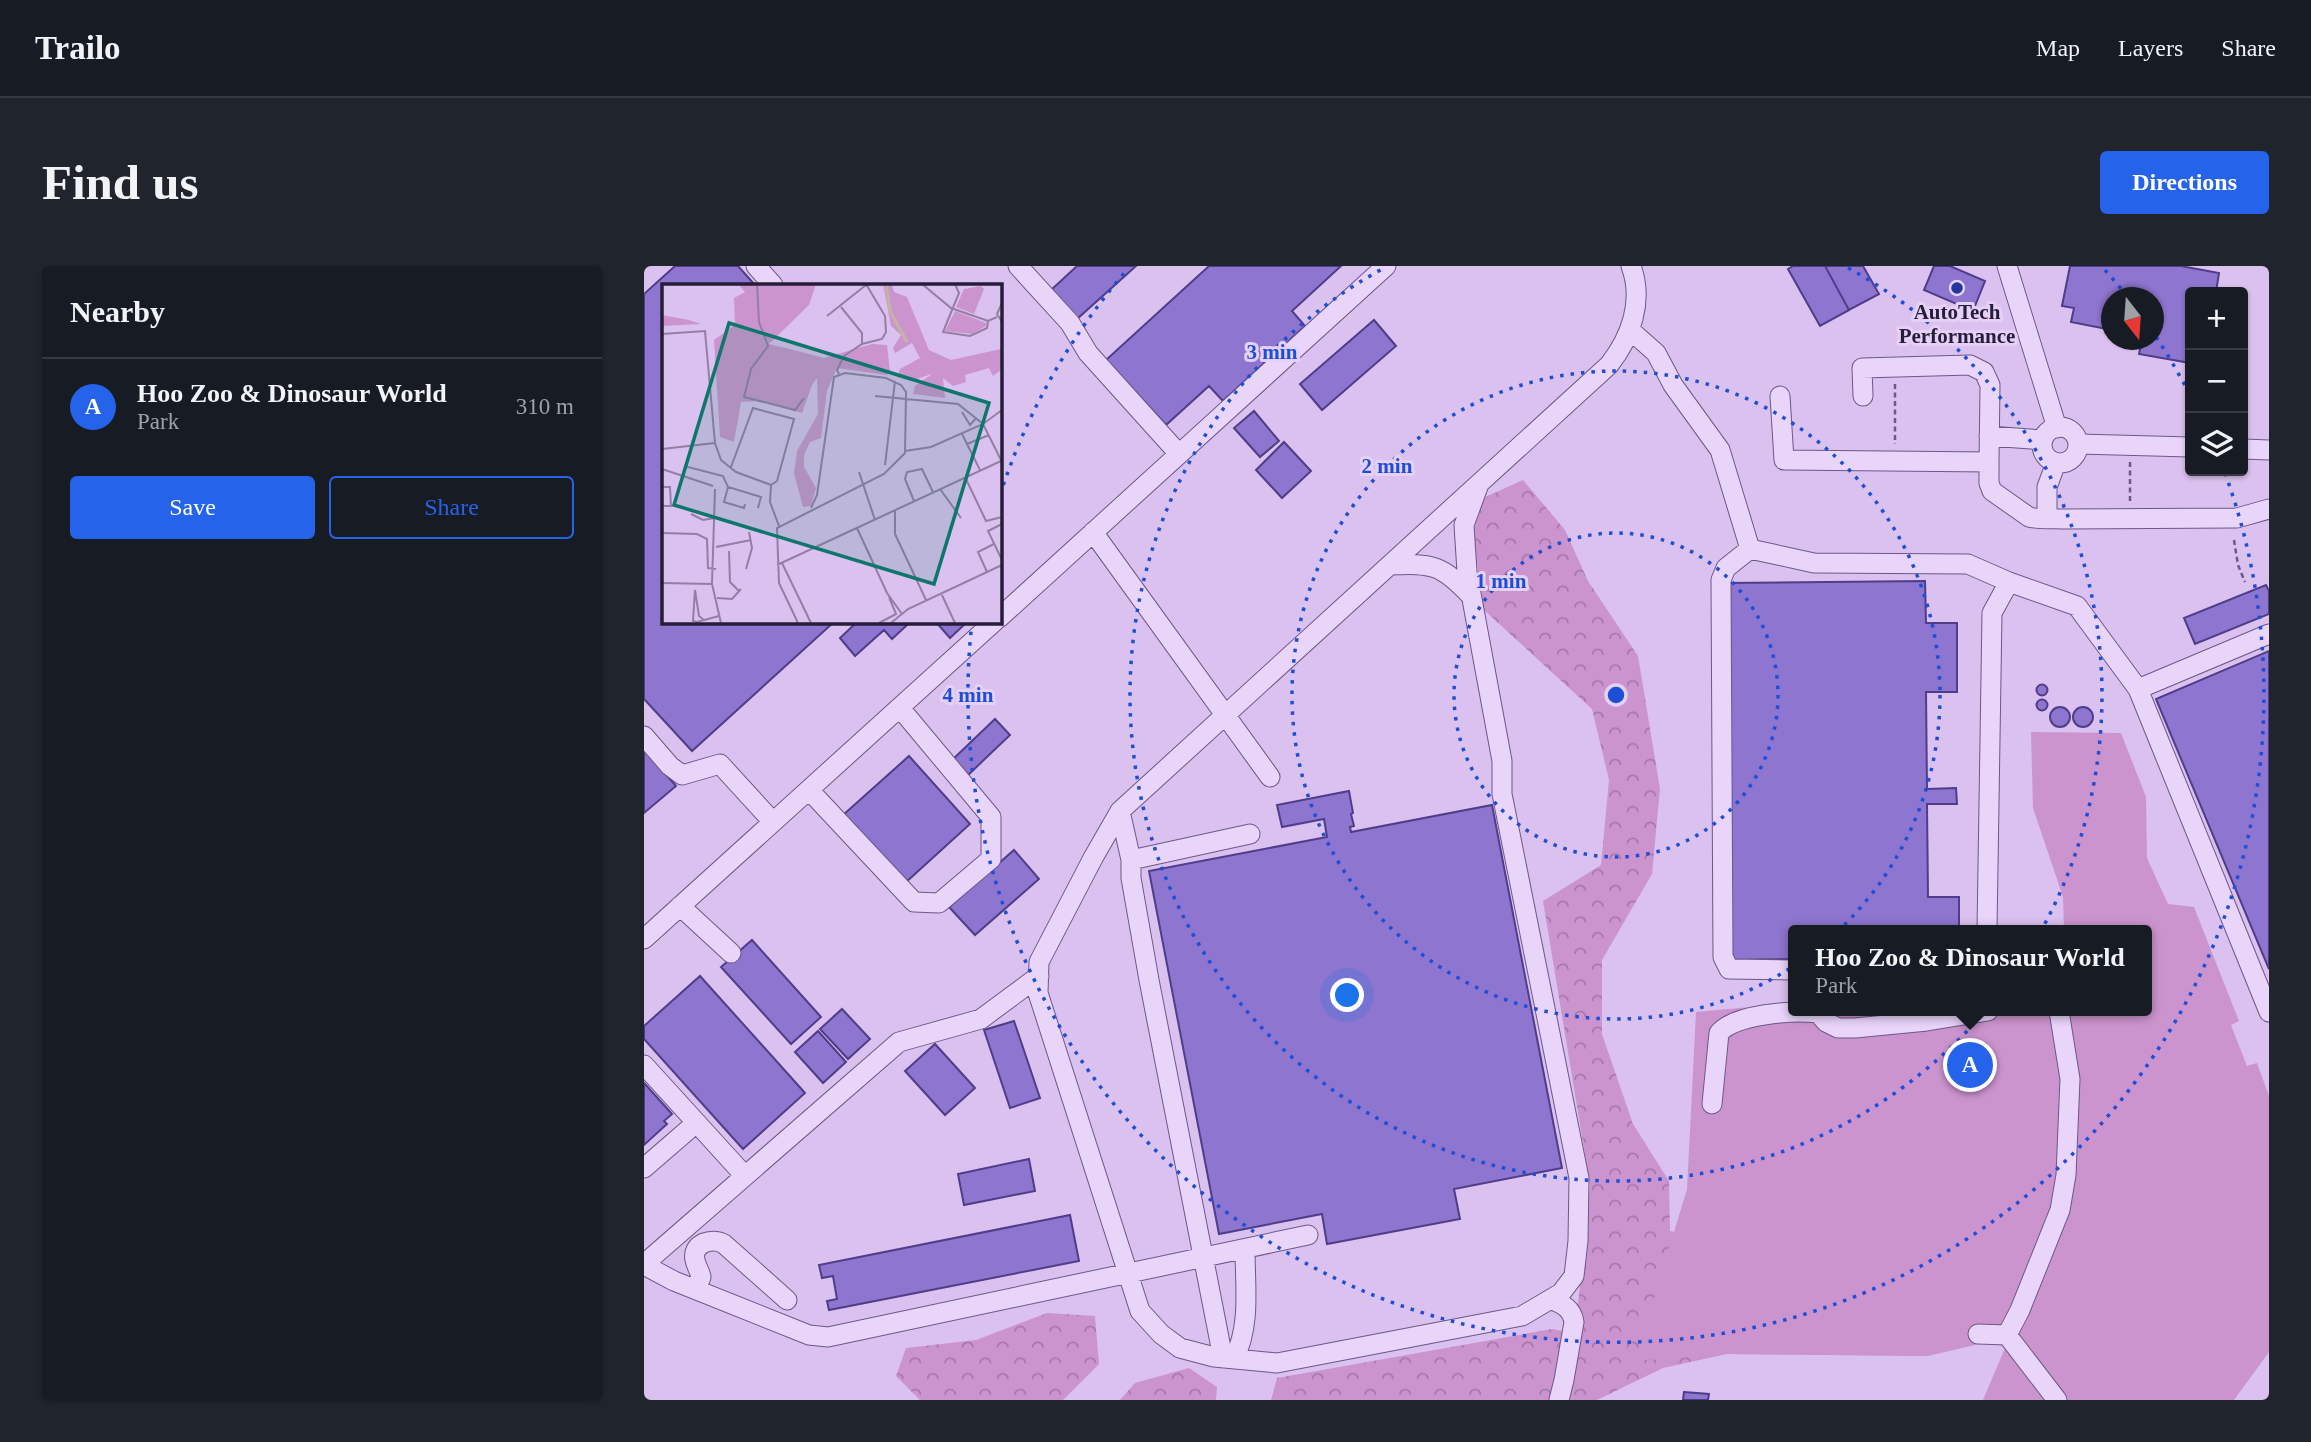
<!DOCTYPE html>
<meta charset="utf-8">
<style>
body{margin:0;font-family:"Times New Roman",serif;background:#20242c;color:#f1f3f6}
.controls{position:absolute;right:21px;top:21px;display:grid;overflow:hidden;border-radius:7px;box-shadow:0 2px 5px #0004}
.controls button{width:63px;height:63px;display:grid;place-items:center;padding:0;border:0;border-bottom:2px solid #363941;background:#171b24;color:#f1f3f6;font:35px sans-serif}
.compass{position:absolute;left:1457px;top:21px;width:63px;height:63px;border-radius:50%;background:#171b24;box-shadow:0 2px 5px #0004;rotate:163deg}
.you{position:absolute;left:704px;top:730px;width:24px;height:24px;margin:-18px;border:5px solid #fff;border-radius:50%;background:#1a73e8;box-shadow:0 0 0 10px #1a73e833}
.badge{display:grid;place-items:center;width:46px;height:46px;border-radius:50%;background:#2563eb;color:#fff;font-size:23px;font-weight:700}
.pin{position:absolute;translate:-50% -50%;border:4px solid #fff;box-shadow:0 2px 7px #0006}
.popup{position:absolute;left:1144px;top:659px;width:364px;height:91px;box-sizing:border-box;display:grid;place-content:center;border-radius:7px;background:#171b24;filter:drop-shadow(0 2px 5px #0005);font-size:23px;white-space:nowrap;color:#9ea1a6}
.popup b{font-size:26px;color:#f1f3f6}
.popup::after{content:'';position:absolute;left:50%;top:100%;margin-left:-14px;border:14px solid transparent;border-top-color:#171b24}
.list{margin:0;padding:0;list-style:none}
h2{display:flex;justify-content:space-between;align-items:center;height:91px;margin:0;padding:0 28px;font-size:30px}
h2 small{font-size:23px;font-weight:400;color:#9ea1a6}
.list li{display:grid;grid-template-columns:46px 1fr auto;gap:21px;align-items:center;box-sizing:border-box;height:98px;padding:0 28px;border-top:2px solid #363941}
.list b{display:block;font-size:26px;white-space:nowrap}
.list p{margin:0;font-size:23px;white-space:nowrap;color:#9ea1a6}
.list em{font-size:23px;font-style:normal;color:#9ea1a6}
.actions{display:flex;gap:14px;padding:21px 28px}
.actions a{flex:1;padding:16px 0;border:2px solid #2563eb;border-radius:7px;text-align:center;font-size:24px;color:#2563eb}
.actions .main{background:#2563eb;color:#fff}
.icon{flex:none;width:38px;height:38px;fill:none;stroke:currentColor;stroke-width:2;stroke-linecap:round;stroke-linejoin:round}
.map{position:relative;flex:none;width:1625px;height:1134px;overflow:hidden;border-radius:7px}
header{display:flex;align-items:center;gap:42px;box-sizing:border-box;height:98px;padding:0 35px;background:#171b24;border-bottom:2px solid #363941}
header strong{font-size:33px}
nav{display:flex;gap:38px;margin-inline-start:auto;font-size:24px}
.intro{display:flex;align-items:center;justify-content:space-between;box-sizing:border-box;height:168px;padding:0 42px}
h1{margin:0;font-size:49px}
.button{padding:18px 32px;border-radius:7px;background:#2563eb;color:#fff;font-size:24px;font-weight:700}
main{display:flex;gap:42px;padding:0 42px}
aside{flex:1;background:#171b24;border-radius:7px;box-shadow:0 2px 5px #0004}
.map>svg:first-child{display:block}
.forest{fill:url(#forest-crowns)}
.park{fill:#cc94ce}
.building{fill:#8e75cf;stroke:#503d89;stroke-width:2}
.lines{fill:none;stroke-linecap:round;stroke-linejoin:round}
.minor-casing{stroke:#6b5889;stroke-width:21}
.path{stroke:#6b5889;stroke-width:2.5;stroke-dasharray:5 3.5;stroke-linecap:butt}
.minor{stroke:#e9d4fa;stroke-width:19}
.ring{fill:none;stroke:#1d4ed8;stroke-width:3.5;stroke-dasharray:3.5 7}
.poi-dot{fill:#25379b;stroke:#e6d0f7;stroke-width:2.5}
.labels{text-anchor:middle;stroke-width:6;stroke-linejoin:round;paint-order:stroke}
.poi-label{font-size:21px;font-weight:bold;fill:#261d38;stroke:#e6d0f7}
.inset-river{fill:none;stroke:#c2b4a4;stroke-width:3.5}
.inset-road{fill:none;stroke:#937fa6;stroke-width:2}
.view{fill:#0f766e;fill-opacity:0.15;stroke:#0f766e;stroke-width:3.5}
.inset-edge{fill:none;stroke:#261d38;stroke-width:3.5}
.centre{fill:#1d4ed8;stroke:#e6d0f7;stroke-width:3.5}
.ring-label{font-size:21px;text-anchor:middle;font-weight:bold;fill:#1d4ed8;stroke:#e6d0f7;stroke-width:6;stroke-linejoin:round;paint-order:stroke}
</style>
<header>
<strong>Trailo</strong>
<nav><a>Map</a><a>Layers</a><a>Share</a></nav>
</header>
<div class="intro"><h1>Find us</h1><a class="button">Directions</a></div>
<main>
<aside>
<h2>Nearby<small></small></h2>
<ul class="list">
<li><span class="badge">A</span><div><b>Hoo Zoo &amp; Dinosaur World</b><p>Park</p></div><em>310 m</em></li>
</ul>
<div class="actions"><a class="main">Save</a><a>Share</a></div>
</aside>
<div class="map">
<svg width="1625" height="1134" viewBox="0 0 1625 1134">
<defs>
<pattern id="forest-crowns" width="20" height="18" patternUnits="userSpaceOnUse" patternTransform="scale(1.75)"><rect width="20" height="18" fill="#cc94ce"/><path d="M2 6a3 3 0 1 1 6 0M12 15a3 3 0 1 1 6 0" fill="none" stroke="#a578a8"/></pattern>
</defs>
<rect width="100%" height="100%" fill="#dbc1ef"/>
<path class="forest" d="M879 214 921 264 944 315 994 390 1016 523 1008 608 958 694V768L989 858 1025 915 1026 965 1050 970 1284 1090 1083 1088 1019 1102 953 1134H627L633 1112 908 1063 931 1067 946 919 899 635 957 599 965 514 948 443 840 344 829 270 837 233Z
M403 1047 451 1050 455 1098 419 1134H276L252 1110 262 1082 332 1074Z
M545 1102 573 1121 572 1134H476L491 1117Z"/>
<path class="park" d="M1387 466 1477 467 1502 531 1503 592 1524 638 1550 641 1595 755 1587 759 1603 800 1613 797 1625 830V1086L1590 1134H1339L1361 1082 1348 1075 1284 1090 1083 1088 991 1095 1043 923 1052 746 1149 737V745H1503V664H1420L1419 631 1389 542Z"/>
<path class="building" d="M31 0H94L111 19H19V355H191L48 485 0 433V28Z
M433 0H492L433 53 407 24Z
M565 0H697L648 45 661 60 579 135 565 120 522 159 462 94Z
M1149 0H1181L1205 44 1176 60 1144 3Z
M1181 0H1219L1235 28 1205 44Z
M1290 0H1306L1341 15 1329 45 1280 24Z
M1426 0H1537L1575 7 1572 26H1546V97L1495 88 1498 74H1510V32H1468V64L1427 56 1430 42 1418 40Z
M730 54 752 80 678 144 656 118Z
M610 145 635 175 616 191 590 162Z
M640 176 667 205 638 232 612 204Z
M1281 315 1282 357H1313V426H1282L1283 523 1312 522 1313 538H1283L1284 631H1315V664H1149V693L1084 694 1081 317Z
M1622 319 1625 325V348L1551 378 1540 352Z
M214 355H262L264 358 248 373 240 364 211 390 196 372Z
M291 355H318L321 358 306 372Z
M1625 385V703L1512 433Z
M1392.5 424a5.5 5.5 0 1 1 11 0a5.5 5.5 0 1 1-11 0Z
M1392.5 439a5.5 5.5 0 1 1 11 0a5.5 5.5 0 1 1-11 0Z
M1429 451a10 10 0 1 1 20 0a10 10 0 1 1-20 0Z
M1406 451a10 10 0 1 1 20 0a10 10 0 1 1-20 0Z
M351 453 366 469 322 511 307 495Z
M0 483 32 520 0 547Z
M265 490 326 558 261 617 199 549Z
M705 525 709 547 707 548 710 560 706 561 707 566 848 539 918 902 810 923 816 953 683 978 678 948 575 968 505 605 683 571 680 553 638 561 633 539Z
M370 584 395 613 331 669 305 641Z
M108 674 177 751 147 778 77 701Z
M56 710 161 827 99 883 0 773V760Z
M198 743 226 773 204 793 176 763Z
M370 755 396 832 366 842 340 764Z
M174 765 202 796 179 817 151 786Z
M291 778 331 822 301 849 261 805Z
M0 817 28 848 20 855 23 858 0 879Z
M385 893 391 925 320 939 314 908Z
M426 949 435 995 185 1044 183 1035 193 1033 189 1010 178 1012 175 999Z
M1040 1126 1065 1128 1064 1134H1039Z"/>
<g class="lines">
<g class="minor-casing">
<path id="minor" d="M112 0 129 19
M374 0 426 57 444 87 535 188
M1363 0 1413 162
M986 64 1012 87 1029 119 1076 184 1106 283
M1136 130 1140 194 1345 196V217L1348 225 1385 251C1396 254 1409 252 1420 253L1593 252 1625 243
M1219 130 1218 102 1326 99 1340 106 1346 119 1345 196
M1398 179a18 18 0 1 1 36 0a18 18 0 1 1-36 0Z
M1345 170 1399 174
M1434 178 1546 181
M1599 183 1625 184
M835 218 820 259 823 306 858 495V528L935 912 934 975 930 1010 917 1027 878 1050 633 1097 570 1091 536 1082 517 1068 496 1045 394 727 395 696 449 592 476 545C639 396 802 248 965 99 987 71 1000 35 987 0
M1403 251V221L1412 197
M449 266 626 511
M1106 283 1170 297 1324 298 1365 316 1433 340 1494 423 1625 746
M1106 283 1082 302 1077 314 1079 691 1085 703 1149 704
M746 299C789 297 798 299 827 330
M355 352 742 0
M1494 423 1625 368
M0 470 26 500 38 509 76 498 129 556
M165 524 270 636 295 637 347 593V551L256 442
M476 545 487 594 606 568
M487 594V612L505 714 579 1092
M36 640 87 687
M1343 664 1348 347 1365 316
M0 673 351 355
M0 799 101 910
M1068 838 1075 767C1091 748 1150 744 1174 747L1182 756 1194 762H1211L1283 755 1344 745
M0 902 52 857
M0 998 255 776 337 753 395 710
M0 999 30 1015 165 1069 184 1071 664 969
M52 1024 57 1011C56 1005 52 1000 51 994 47 977 69 971 80 978L143 1034
M907 1033C918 1038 928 1042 930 1056L920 1114 915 1134
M1334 1068 1363 1069
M590 1093C607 1059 601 1020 601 983
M1413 1134 1363 1069 1376 1044 1416 944 1422 909 1426 813 1415 745"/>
</g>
<path class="path" d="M1251 118V178
M1486 196V235
M1590 274 1594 299 1601 316"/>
<use href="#minor" class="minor"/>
</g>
<g class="ring">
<circle cx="972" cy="429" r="162"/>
<circle cx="972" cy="429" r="324"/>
<path d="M1204 2A486 486 0 1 1 740 2"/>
<path d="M356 229A648 648 0 0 1 483 4M1461 4A648 648 0 0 1 1483 30M1512 71A648 648 0 0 1 1544 125M1581 207A648 648 0 1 1 328 356"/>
</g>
<circle class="poi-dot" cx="1313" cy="22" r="7"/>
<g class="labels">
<g class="poi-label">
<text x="1313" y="53">AutoTech<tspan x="1313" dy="24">Performance</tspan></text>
</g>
</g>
<g transform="translate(18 18)">
<rect width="340" height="340" fill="#dbc1ef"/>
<path d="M221 0H230L232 8 245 13 267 66 289 76 339 65V86L331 92 327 84 303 91 304 98 291 102 281 94 283 114 251 110 253 102 270 90 248 97 235 93 238 85 258 74 250 59 233 69 231 64 239 51 229 42ZM0 31 27 36 39 40 0 42ZM210 60 225 61 228 87 225 91 175 84 165 107 159 154 148 158 142 171V183L154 204 149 222 141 223 132 189 135 167 156 130 155 95 120 63 162 74Z" fill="#cc94ce"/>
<path d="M76 0H154L147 21 107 60 167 76 150 101 140 129 98 117 79 118 72 158 58 153 52 56 73 41 72 14 83 8ZM319 2 322 5 312 30 294 23 302 5ZM293 27 324 39V42L310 50 283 47Z" fill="#cc94ce"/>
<path class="inset-river" d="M224 0 228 27 245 58"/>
<path class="inset-road" d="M95 0 97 38 106 62 89 85 82 113 133 126 142 114M260 0 289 24 326 37 335 33M293 0 297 9 281 48 308 52 325 44 326 37M340 19 335 30 340 38M179 23 200 49V60M165 32 204 1M0 50 43 47 53 159 59 176 74 188 109 201M177 90 175 86 182 72 200 60 220 55 224 48 223 32 204 0M213 112 296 120 321 140 340 178M300 128 308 141 314 134M300 150 318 186M305 160 327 151M0 165 53 159M243 167 269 163 321 140 340 126M223 181 233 97M22 182 61 192 66 203 99 213 96 224M69 183 91 124 132 135 115 197 109 201 108 218 117 242M0 185 51 202M197 188 213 236M303 193 324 237 340 233M0 203H8L9 222H0M66 203 62 218 82 224 83 220M53 205 50 300 59 339M278 205 299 234M252 217 243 195 245 188 260 185 271 208M233 226V250L264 316M29 230 41 236 53 234M340 240 326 247 340 276M195 244 225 309 240 330M0 249 35 250 45 255 46 284 54 285M54 263 89 256M67 267 68 298 77 307M120 279 149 339M115 281 339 177M84 285 90 264 87 248M325 288 316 268 332 260M0 299 50 300M279 309 293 339M55 314 70 315 79 305M42 336 37 332 33 306 31 337 35 338 57 332M136 339 117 299 115 244 222 190 243 169 244 108 239 101 224 94 183 89 172 93 155 211 149 224M217 339 234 330 227 313M229 339 246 325 340 281"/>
<path class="view" d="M67 39 327 119 272 300 12 221Z"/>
<rect width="340" height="340" class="inset-edge"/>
</g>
<circle cx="972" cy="429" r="10" class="centre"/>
<g class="ring-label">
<text x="628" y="93">3 min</text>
<text x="743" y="207">2 min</text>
<text x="857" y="322">1 min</text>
<text x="324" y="436">4 min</text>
</g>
</svg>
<div class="controls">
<button>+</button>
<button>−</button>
<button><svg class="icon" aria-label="layers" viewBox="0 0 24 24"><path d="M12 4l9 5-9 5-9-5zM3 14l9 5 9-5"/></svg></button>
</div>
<svg class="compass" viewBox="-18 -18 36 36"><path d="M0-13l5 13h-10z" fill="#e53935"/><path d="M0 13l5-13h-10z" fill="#9ea1a6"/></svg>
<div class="you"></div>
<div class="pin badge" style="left:1326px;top:799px">A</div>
<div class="popup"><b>Hoo Zoo &amp; Dinosaur World</b>Park</div>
</div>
</main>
